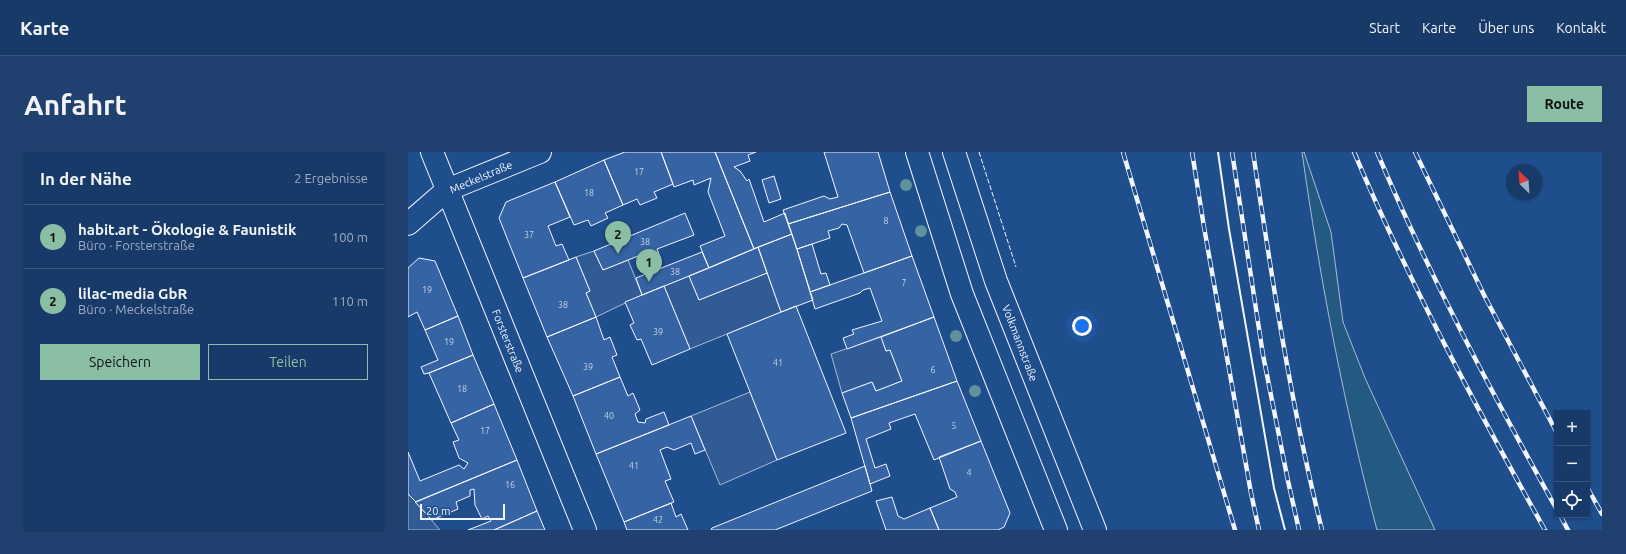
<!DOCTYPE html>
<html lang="de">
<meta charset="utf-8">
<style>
body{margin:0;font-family:Ubuntu,sans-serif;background:#20416f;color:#f1f3f6}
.controls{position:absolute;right:12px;bottom:12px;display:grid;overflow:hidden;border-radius:0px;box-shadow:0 1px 3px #0004}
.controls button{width:36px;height:36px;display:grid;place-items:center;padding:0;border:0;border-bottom:1px solid #36547d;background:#173a69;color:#f1f3f6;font:20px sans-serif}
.compass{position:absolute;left:1098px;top:12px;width:36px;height:36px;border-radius:50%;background:#173a69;box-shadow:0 1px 3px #0004;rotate:335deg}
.scale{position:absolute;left:12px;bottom:10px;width:85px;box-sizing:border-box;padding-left:4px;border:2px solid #f2f6ff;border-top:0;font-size:11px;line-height:14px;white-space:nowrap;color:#f2f6ff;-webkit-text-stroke:3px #1f4e8c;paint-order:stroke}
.you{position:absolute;left:674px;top:174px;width:14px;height:14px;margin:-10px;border:3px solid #fff;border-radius:50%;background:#1a73e8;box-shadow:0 0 0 6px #1a73e833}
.badge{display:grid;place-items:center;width:26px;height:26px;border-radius:50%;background:#8abfa5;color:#111;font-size:13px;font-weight:700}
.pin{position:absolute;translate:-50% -33px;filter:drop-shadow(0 1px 2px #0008)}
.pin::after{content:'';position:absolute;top:21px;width:14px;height:12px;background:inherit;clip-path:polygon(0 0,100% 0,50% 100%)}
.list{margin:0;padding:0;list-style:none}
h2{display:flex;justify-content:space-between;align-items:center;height:52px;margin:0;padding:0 16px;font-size:17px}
h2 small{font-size:13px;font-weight:400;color:#9eadc0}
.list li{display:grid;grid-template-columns:26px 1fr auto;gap:12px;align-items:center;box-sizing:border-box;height:64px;padding:0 16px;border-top:1px solid #36547d}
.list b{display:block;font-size:15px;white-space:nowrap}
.list p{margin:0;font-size:13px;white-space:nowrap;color:#9eadc0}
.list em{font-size:13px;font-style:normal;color:#9eadc0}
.actions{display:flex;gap:8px;padding:12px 16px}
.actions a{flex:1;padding:9px 0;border:1px solid #8abfa5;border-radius:0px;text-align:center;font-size:14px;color:#8abfa5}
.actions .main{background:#8abfa5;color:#111}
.icon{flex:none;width:22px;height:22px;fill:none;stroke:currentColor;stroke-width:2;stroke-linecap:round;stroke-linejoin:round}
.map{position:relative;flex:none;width:1194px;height:378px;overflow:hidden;border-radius:0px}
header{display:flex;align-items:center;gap:24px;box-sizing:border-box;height:56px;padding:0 20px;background:#173a69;border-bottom:1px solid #36547d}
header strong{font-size:19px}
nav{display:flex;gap:22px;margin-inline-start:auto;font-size:14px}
.intro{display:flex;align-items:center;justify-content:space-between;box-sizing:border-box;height:96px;padding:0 24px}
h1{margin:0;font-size:28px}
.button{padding:10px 18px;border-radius:0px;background:#8abfa5;color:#111;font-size:14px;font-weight:700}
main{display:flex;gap:24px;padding:0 24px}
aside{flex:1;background:#173a69;border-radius:0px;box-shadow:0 1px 3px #0004}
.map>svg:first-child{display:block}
.green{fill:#245a82;stroke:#a8bbd7}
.parking{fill:#305b95;stroke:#a8bbd7}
.building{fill:#3563a3;stroke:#f2f6ff}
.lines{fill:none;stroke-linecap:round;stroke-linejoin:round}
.minor-casing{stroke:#f2f6ff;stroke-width:24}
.major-casing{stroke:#f2f6ff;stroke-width:24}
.minor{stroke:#1f4e8c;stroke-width:22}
.major{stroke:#1f4e8c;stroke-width:22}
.rail-casing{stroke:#f2f6ff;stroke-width:4.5}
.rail{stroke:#1f4e8c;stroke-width:3;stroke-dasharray:9;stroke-linecap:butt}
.fence{stroke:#f2f6ff;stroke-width:1;stroke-dasharray:5 2;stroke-linecap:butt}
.wall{stroke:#f2f6ff;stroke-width:2}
.tree{fill:#61919a}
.labels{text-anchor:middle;stroke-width:3;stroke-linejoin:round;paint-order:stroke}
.number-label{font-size:9px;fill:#c3d1e8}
.street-label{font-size:11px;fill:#f2f6ff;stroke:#1f4e8c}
</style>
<header>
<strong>Karte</strong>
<nav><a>Start</a><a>Karte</a><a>Über uns</a><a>Kontakt</a></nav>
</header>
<div class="intro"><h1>Anfahrt</h1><a class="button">Route</a></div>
<main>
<aside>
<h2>In der Nähe<small>2 Ergebnisse</small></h2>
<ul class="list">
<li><span class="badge">1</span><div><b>habit.art - Ökologie &amp; Faunistik</b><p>Büro · Forsterstraße</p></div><em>100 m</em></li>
<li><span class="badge">2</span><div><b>lilac-media GbR</b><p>Büro · Meckelstraße</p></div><em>110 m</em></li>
</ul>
<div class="actions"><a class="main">Speichern</a><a>Teilen</a></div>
</aside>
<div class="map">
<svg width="1194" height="378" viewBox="0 0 1194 378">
<rect width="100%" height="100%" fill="#1f4e8c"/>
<path class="green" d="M894 0H896L923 80 935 170 957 226 1027 378H969C936 253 912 128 894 0Z"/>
<path class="parking" d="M186 99 195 118 220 108 234 143 188 165 178 141 182 139 168 105Z
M359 121 373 160 282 197 256 134 281 124 291 148Z
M473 185 478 199 482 198 494 229 468 239 464 230 434 241 423 202Z
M342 240 369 308 312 333 283 264Z
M0 342 8 350 32 378H0Z"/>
<path class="building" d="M217 0H253L265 32 246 40 249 46 232 53 229 47 215 53 196 8Z
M253 0H307L346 97 301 116 292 94 317 84 300 40 303 26 286 33 285 28 266 35Z
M307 0H348L340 3 342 9 326 15 332 19 339 29 341 27 356 70 377 61 384 82 346 97Z
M416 0H470L482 40 380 72 375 58 416 44 422 47 430 45Z
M196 8 215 53 197 61 200 66 183 74 180 68 166 73 147 30Z
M366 24 373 47 361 51 354 28Z
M147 30 162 65 140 74 148 94 154 92 161 108 115 126 91 66 98 50Z
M482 40 504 104 456 121 439 73 434 72 431 76 420 79 422 86 389 97 380 72Z
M277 61 286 83 249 97 251 102 237 107 235 102 195 118 186 99Z
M384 82 405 148 373 160 350 95Z
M404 92 413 122 418 121 422 133 402 140 389 97Z
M350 95 359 121 291 148 281 124Z
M294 100 301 116 234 143 228 126Z
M504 104 526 165 439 197 435 186 446 182 444 178 474 169 462 136 455 138 452 141 407 157 402 140Z
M168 105 182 139 178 141 188 165 139 185 115 126Z
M11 106 27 109 50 164 17 178 9 160 0 165V116Z
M256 134 282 197 244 213 233 187 229 188 222 173 226 171 217 150Z
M388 154 438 281 369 308 319 182Z
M50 164 65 203 21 221 16 222 13 215 30 208 17 178Z
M188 165 196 188 202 185 209 203 204 205 212 225 165 244 139 185Z
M526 165 549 229 443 266 434 241 464 230 468 239 494 229 482 198 478 199 473 185Z
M65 203 86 252 43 271 21 221Z
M212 225 220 244 225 241 232 258 227 262 230 270 237 271 238 267 256 260 261 273 188 302 165 244Z
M549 229 573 289 526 308 507 262 481 271 483 277 458 287 467 316 478 312 482 324 462 332 443 266Z
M86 252 109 308 8 350 0 342V300L12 329 51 313 56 317 60 311 51 306 45 290 51 288 43 271Z
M283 264 297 298 287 302 283 291 266 298 259 295 252 298 263 327 257 329 266 350 216 370 188 302Z
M573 289 602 361 596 375 590 378H531L522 356 549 345 547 340 542 337 531 305Z
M109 308 129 359 86 378H60L83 369 80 364 74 367 67 353 66 337 62 338V344L48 350 50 357 24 368 7 350Z
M457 314 464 339 367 378H303L304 376Z
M484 345 490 364 496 367 522 356 531 378H478L468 349Z
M263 351 268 365 273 362 280 378H219L216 370Z
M129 359 137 378H86Z"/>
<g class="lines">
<g class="minor-casing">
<path id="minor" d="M24 0 177 378
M0 72 39 38 132 0"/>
</g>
<g class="major-casing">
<path id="major" d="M509 0 554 142 648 378
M546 0 588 129 687 378"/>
</g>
<use href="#minor" class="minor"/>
<use href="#major" class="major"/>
<g class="rail-casing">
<path id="rail" d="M715 0 827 378
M784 0 796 75 843 341 851 378
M824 0 855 203 880 329 891 378
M845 0C864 127 883 254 914 378
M946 0C1001 130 1068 255 1137 378
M969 0C1021 123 1084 241 1149 358
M1007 0 1077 145 1149 281
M1179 335 1194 362
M1152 363 1160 378"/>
</g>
<use href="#rail" class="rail"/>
<path class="fence" d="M571 0 608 115"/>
<path class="wall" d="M810 0 821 77 866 336 877 378"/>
</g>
<g class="tree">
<circle cx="498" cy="33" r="6"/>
<circle cx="513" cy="79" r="6"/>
<circle cx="548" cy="184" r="6"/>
<circle cx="567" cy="239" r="6"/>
</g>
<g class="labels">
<g class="number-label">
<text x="231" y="23">17</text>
<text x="181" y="44">18</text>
<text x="478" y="72">8</text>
<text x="121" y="86">37</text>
<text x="237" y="93">38</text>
<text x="267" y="123">38</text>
<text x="496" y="134">7</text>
<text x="19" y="141">19</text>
<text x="155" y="156">38</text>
<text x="250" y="183">39</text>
<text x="41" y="193">19</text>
<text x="370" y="214">41</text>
<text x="180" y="218">39</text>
<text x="525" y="221">6</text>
<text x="54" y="240">18</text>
<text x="201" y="267">40</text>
<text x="546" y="277">5</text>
<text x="77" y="282">17</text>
<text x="226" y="317">41</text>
<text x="561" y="324">4</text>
<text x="102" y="336">16</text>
<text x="250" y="371">42</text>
</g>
<g class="street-label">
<text transform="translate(73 25) rotate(-23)" y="4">Meckelstraße</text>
<text transform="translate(100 189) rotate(68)" y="4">Forsterstraße</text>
<text transform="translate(612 191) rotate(69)" y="4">Volkmannstraße</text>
</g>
</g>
</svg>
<div class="controls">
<button>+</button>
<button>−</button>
<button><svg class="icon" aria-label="locate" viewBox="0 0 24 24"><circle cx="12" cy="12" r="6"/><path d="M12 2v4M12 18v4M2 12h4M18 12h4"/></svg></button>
</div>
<svg class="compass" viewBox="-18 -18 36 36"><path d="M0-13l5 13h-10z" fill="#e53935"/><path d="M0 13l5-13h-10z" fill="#9eadc0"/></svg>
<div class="scale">20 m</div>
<div class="you"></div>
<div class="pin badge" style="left:241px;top:130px">1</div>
<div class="pin badge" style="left:210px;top:102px">2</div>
</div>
</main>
